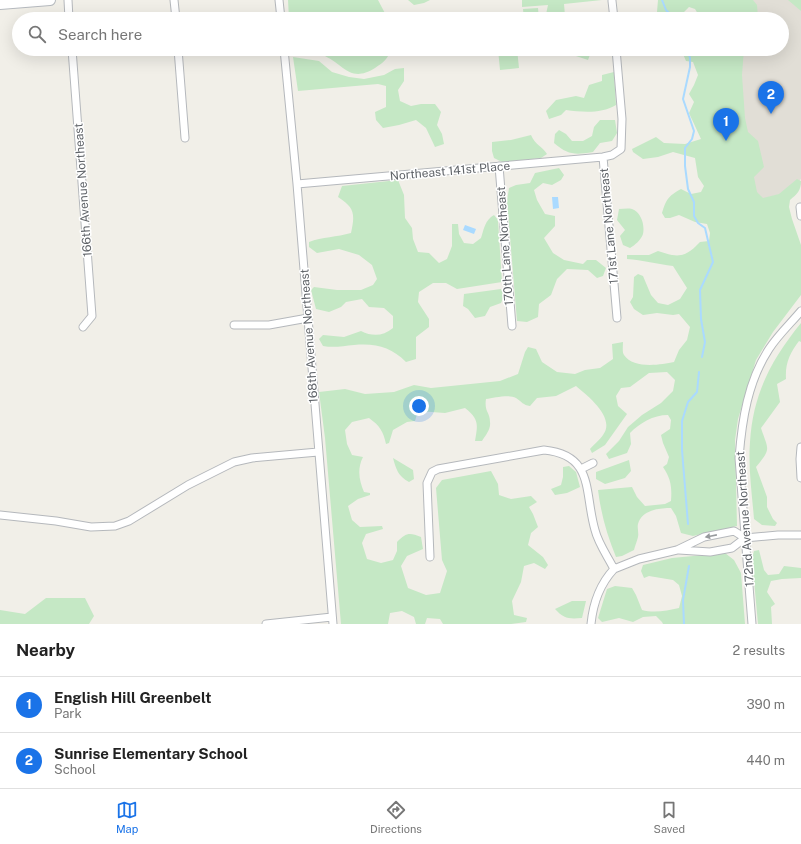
<!DOCTYPE html>
<style>
body{margin:0;font-family:"Public Sans",sans-serif;background:#f2f2f2;color:#222}
.you{position:absolute;left:419px;top:406px;width:14px;height:14px;margin:-10px;border:3px solid #fff;border-radius:50%;background:#1a73e8;box-shadow:0 0 0 6px #1a73e833}
.badge{display:grid;place-items:center;width:26px;height:26px;border-radius:50%;background:#1a73e8;color:#fff;font-size:13px;font-weight:700}
.pin{position:absolute;translate:-50% -33px;filter:drop-shadow(0 1px 2px #0008)}
.pin::after{content:'';position:absolute;top:21px;width:14px;height:12px;background:inherit;clip-path:polygon(0 0,100% 0,50% 100%)}
.list{margin:0;padding:0;list-style:none}
h2{display:flex;justify-content:space-between;align-items:center;height:52px;margin:0;padding:0 16px;font-size:17px}
h2 small{font-size:13px;font-weight:400;color:#767676}
.list li{display:grid;grid-template-columns:26px 1fr auto;gap:12px;align-items:center;box-sizing:border-box;height:56px;padding:0 16px;border-top:1px solid #e0e0e0}
.list b{display:block;font-size:15px;white-space:nowrap}
.list p{margin:0;font-size:13px;white-space:nowrap;color:#767676}
.list em{font-size:13px;font-style:normal;color:#767676}
.icon{flex:none;width:22px;height:22px;fill:none;stroke:currentColor;stroke-width:2;stroke-linecap:round;stroke-linejoin:round}
.map{position:relative;flex:none;width:801px;height:624px;overflow:hidden}
.search{position:absolute;background:#fff;box-shadow:0 4px 16px #0002;left:12px;right:12px;top:12px;height:44px;display:flex;align-items:center;gap:10px;box-sizing:border-box;padding:0 14px;border-radius:22px;color:#767676;font-size:15px}
.sheet{height:164px;background:#fff}
nav{display:flex;justify-content:space-around;align-items:center;box-sizing:border-box;height:56px;border-top:1px solid #e0e0e0;background:#fff;font-size:11px;color:#767676}
nav a{display:grid;justify-items:center;gap:2px}
nav .on{color:#1a73e8}
.map>svg:first-child{display:block}
.education{fill:#e1ded6}
.green{fill:#c5e8c5}
.water{fill:#aadaff}
.lines{fill:none;stroke-linecap:round;stroke-linejoin:round}
.stream{stroke:#aadaff;stroke-width:2}
.street-casing{stroke:#b5b8bc;stroke-width:9}
.secondary-casing{stroke:#b6babf;stroke-width:12}
.street{stroke:#fff;stroke-width:7}
.secondary{stroke:#fff;stroke-width:10}
.oneway{fill:#979a9d}
.labels{text-anchor:middle;stroke-width:3;stroke-linejoin:round;paint-order:stroke}
.street-label{font-size:12px;fill:#5f6368;stroke:#fff}
</style>
<div class="map">
<svg width="801" height="624" viewBox="0 0 801 624">
<rect width="100%" height="100%" fill="#f1efe8"/>
<path class="education" d="M733 0H801V179L751 233 736 49H782V19H734Z"/>
<path class="green" d="M288 0H378L388 19H289Z
M408 0H430L424 3 414 5Z
M522 0H602L564 4 565 16 566 19H545L548 5 522 7Z
M658 0H753L757 5 758 18 698 19V14L695 9 689 7 683 13 680 19H662L657 12Z
M788 0H801V11Z
M538 8 539 19H524L523 9Z
M308 49H391C388 59 384 62 375 68 351 83 345 66 325 56 320 53 313 51 308 49Z
M498 49H517L519 68 500 70Z
M563 49H588L591 52 588 60 570 54Z
M687 49H744L742 75 745 118 748 132 758 141 764 167 754 177 757 192 763 198 779 194 797 179 801 181C801 191 797 194 790 200L789 207 792 219 801 245V295L773 332 756 360 738 419 735 440 737 526 693 536 681 533 676 516 671 508C659 508 642 510 638 524 637 528 639 533 638 537 637 541 635 546 634 550L622 556 616 557C607 535 601 514 598 490L632 487 637 497 645 506 665 504 671 501C672 487 671 479 663 467L667 464 669 457 663 443 661 435 670 429 671 420 668 415C653 415 640 423 630 433L631 444 627 453 609 459 606 454 619 441 628 427 642 415 661 403 673 391 675 380 667 372 649 373 630 387 621 388 616 396 618 406 627 414 605 445 592 453 590 449C594 444 600 440 603 435 616 418 588 396 576 386L556 396 537 398 530 406C523 405 522 402 516 398 509 394 494 398 486 399 484 412 490 412 490 422 491 429 486 435 482 441H475C478 424 479 419 465 408L445 413 418 411 415 421 407 422 393 430 389 443 386 444C383 431 380 426 369 418L352 422 345 430 347 444 352 455 363 457C357 469 359 480 364 492L370 493V495L358 499 348 506 352 520 360 527 382 526 383 529 366 534 362 543 367 559 381 563 393 560 397 551V542C406 533 409 532 421 537L423 549 407 556 401 566 408 588 426 595 440 593 447 571 442 560 436 488 442 480 491 471 498 484 499 495 511 499 531 496 537 502 529 507 533 514 538 527 531 533 528 545 543 557 548 565 545 569 534 563 524 566 521 582 512 601 514 615 527 618 526 622 511 624H443L440 619 427 618 425 624H416L414 617 402 611 390 613 388 624H341L325 438 319 392 345 389 365 394 394 392 414 385 431 388 500 381 518 374 525 352 528 347 536 349 542 362 557 372 575 374 585 370 600 368 613 359 612 344 623 342C623 346 622 352 624 355 633 369 660 365 674 362L679 350 687 340 690 327 679 314 673 315 657 313 643 315 634 309 630 302 633 297 634 277 638 274 643 276 651 295 658 303 668 305 680 299 687 288 673 266C658 264 642 260 627 259V255H649L658 251C678 258 685 258 700 242L709 241 710 233 707 224 695 222 679 215 670 218H665L662 213C666 200 668 196 681 189L691 194 701 192 704 186 698 177 695 158 673 152 658 157 643 159 633 152 632 149 656 137 664 143 685 144 701 139 689 113 694 102 689 94 694 85 698 75 693 62 686 61 683 54Z
M293 57 319 61 332 72 349 77 364 79 384 75 395 69 404 68V81L398 90 400 101 411 106 421 104H435L441 112 437 125 442 134 444 144 435 147 426 128 416 120 399 125 383 128 376 120 375 112 386 107V86L378 84 298 91Z
M614 72 616 105C601 114 582 112 566 110L561 115 549 119 546 111 556 100 576 96 584 98 589 85 602 81V75Z
M600 120H615L617 133 612 141 600 143 593 152C575 155 568 155 554 143L555 134 559 130 566 134 572 141H583L592 136 594 127Z
M531 135C535 145 542 146 547 154L541 158 502 162 494 158 492 151V142L511 140Z
M559 168 564 175 561 180 552 185 543 183 534 190 537 200 545 214 555 216V226L544 238 553 253 564 260 583 264 587 260H596L606 268 603 276 597 278 588 270 567 269 557 279 551 295 539 304 538 317 527 322 517 321 507 201 509 188 516 185 530 183 535 173Z
M398 180 404 195 405 218 412 228 413 239 418 252 429 253 439 263 447 259 452 246V224H458L459 234 464 243 473 244 481 238C484 229 485 220 494 215L498 220 502 282 457 289 446 283H433L419 292 418 302 429 319V327L416 337V359L406 362C391 347 376 343 354 345 343 346 334 348 323 346L319 339 323 335 344 337 361 331C373 337 383 336 393 328V316L384 308 369 307 362 299 346 302 341 307 329 312 316 309 311 290 314 287 337 290H361L373 285 377 279 372 265 359 255 339 249 317 253 309 247V242C322 237 337 237 351 233 355 214 355 208 338 197L342 186Z
M619 209C623 209 628 208 632 209 641 212 645 225 643 234 641 240 635 245 630 248L623 245 620 236 625 230 617 220Z
M501 289 504 296 501 303 490 307 485 316 475 318 468 309 463 306 464 294Z
M801 323V342L799 341C790 353 785 363 786 379L777 384 780 402 761 428C768 450 772 448 756 467L767 497V507L773 519 777 523 775 526 762 525 754 519C752 494 748 467 750 442 753 394 771 360 801 323Z
M393 458 413 470 414 479 409 482C398 476 396 469 393 458Z
M629 460 631 471 625 478 605 484 596 479V472Z
M569 466 576 472 580 487 567 493 555 495 551 489 561 485 563 477V467Z
M759 550 764 570 768 575 779 574 784 566 801 568V578L782 579 771 581 767 592 775 604 771 607 772 624H758L752 559 754 551Z
M725 553 734 560 741 573 745 624H663L662 622 656 616 643 617 633 622 619 618 602 622 598 618 607 589 615 586 632 588 636 595 642 610C653 613 667 611 679 608L682 596 679 585 673 580 649 576 644 578 641 571 643 565 672 558Z
M46 598H85L94 616 89 624H0V610L25 614Z
M572 601H586L582 618C569 619 564 619 555 609Z"/>
<path class="water" d="M552 197H558L559 208 553 209Z
M465 225 476 229 474 234 463 230Z"/>
<g class="lines">
<path class="stream" d="M662 0 666 10 675 19
M687 49 690 58V67L683 99 694 131 692 139 685 148V166L688 189 694 202V216L698 223 705 228 713 262 700 290 701 319 705 342 702 357
M688 524 682 450V421L688 402 697 392 699 372
M684 624 683 600 689 566"/>
<g class="street-casing">
<path id="street" d="M68 0 69 19
M174 0 176 19
M279 0 281 19
M612 1 614 19
M72 49 92 316 83 327
M178 49 185 138
M284 49 297 184 333 624
M603 157 617 318
M499 166 512 326
M297 184 603 157 612 155 621 149 622 119 616 49
M800 207 801 216
M234 325H269L308 318
M801 447 800 459 801 478
M581 469 593 463
M0 515 56 521 91 527 115 526 129 521 188 485 234 462 252 458 318 452
M679 550 710 552 732 548 745 538
M430 557 427 483 432 472 438 469 544 450C595 455 584 493 595 530 598 543 608 557 614 569 600 584 593 604 591 624
M614 569 639 559 677 550 704 537 734 531 745 538 778 535H801
M266 624 332 617
M752 624 739 458C742 420 748 381 769 349 778 335 791 323 801 311"/>
</g>
<g class="secondary-casing">
<path id="secondary" d="M0 4 50 0"/>
</g>
<use href="#street" class="street"/>
<use href="#secondary" class="secondary"/>
</g>
<defs><path id="oneway-solid" d="M-6-.8H1V-3.2L6.5 0L1 3.2V.8H-6Z"/></defs>
<use class="oneway" href="#oneway-solid" transform="translate(711 536) rotate(169)"/>
<g class="labels">
<g class="street-label">
<text transform="translate(450 171) rotate(-5)" y="4">Northeast 141st Place</text>
<text transform="translate(83 190) rotate(-94)" y="4">166th Avenue Northeast</text>
<text transform="translate(609 226) rotate(-95)" y="4">171st Lane Northeast</text>
<text transform="translate(505 246) rotate(-94)" y="4">170th Lane Northeast</text>
<text transform="translate(309 336) rotate(-94)" y="4">168th Avenue Northeast</text>
<text transform="translate(745 519) rotate(-94)" y="4">172nd Avenue Northeast</text>
</g>
</g>
</svg>
<div class="you"></div>
<div class="pin badge" style="left:726px;top:141px">1</div>
<div class="pin badge" style="left:771px;top:114px">2</div>
<div class="search"><svg class="icon" aria-label="search" viewBox="0 0 24 24"><circle cx="10" cy="10" r="6"/><path d="M15 15l6 6"/></svg>Search here</div>
</div>
<section class="sheet">
<h2>Nearby<small>2 results</small></h2>
<ul class="list">
<li><span class="badge">1</span><div><b>English Hill Greenbelt</b><p>Park</p></div><em>390 m</em></li>
<li><span class="badge">2</span><div><b>Sunrise Elementary School</b><p>School</p></div><em>440 m</em></li>
</ul>
</section>
<nav>
<a class="on"><svg class="icon" aria-label="map" viewBox="0 0 24 24"><path d="M3 6l6-2 6 2 6-2v14l-6 2-6-2-6 2zM9 4v14M15 6v14"/></svg>Map</a>
<a><svg class="icon" aria-label="directions" viewBox="0 0 24 24"><path d="M12 3l9 9-9 9-9-9zM9 14v-3h6M13 9l2 2-2 2"/></svg>Directions</a>
<a><svg class="icon" aria-label="saved" viewBox="0 0 24 24"><path d="M7 4h10v16l-5-4-5 4z"/></svg>Saved</a>
</nav>
